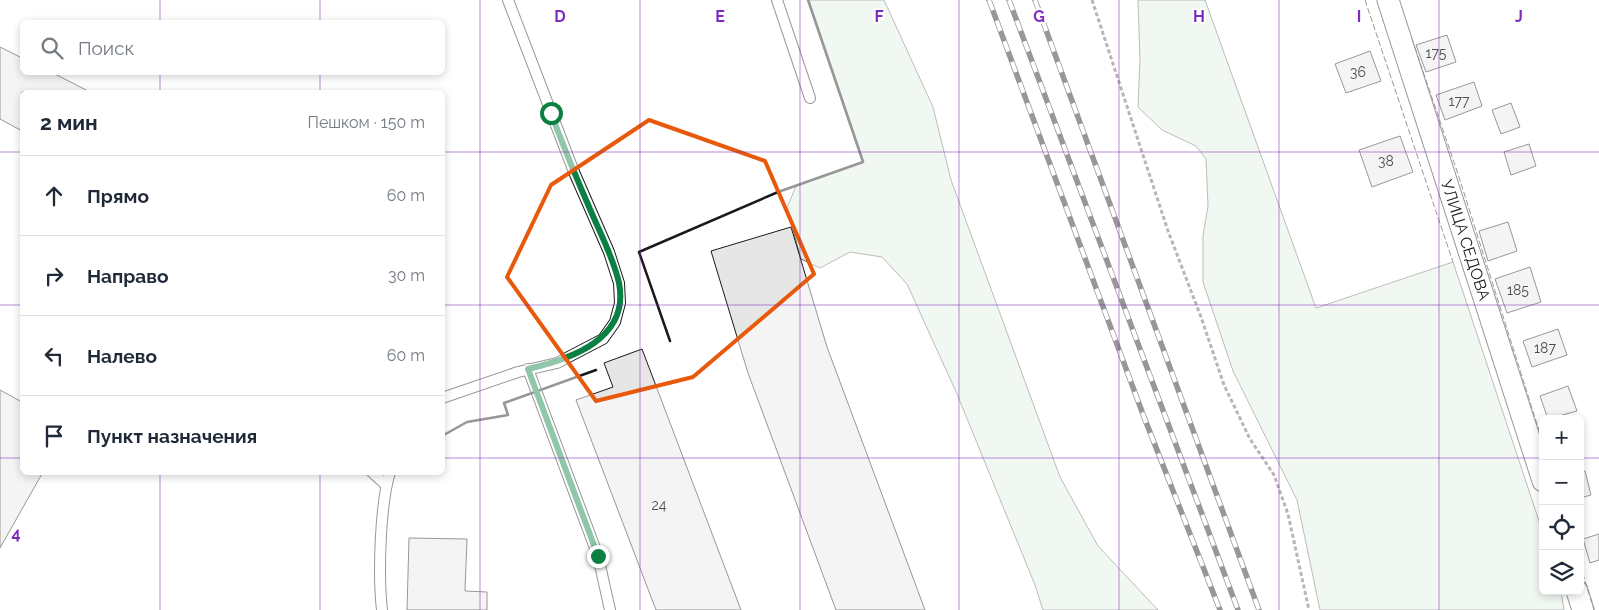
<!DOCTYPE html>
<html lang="ru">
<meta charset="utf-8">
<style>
body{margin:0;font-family:Raleway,sans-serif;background:#f2f2f3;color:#1f2937}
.controls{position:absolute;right:15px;bottom:15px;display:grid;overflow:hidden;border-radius:8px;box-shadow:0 2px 8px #0003}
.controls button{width:45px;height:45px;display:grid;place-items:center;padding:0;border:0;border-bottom:1px solid #e0e1e3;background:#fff;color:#1f2937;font:25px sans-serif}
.stop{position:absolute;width:15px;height:15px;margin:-11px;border:4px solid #0b8043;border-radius:50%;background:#fff}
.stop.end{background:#0b8043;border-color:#fff;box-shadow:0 1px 5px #0008}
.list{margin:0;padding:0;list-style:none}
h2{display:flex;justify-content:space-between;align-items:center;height:65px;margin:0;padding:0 20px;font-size:21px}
h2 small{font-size:16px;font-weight:400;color:#747a83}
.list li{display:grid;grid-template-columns:32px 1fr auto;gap:15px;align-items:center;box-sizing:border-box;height:80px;padding:0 20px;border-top:1px solid #e0e1e3}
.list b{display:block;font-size:19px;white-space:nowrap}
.list em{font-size:16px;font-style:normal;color:#747a83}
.icon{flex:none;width:28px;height:28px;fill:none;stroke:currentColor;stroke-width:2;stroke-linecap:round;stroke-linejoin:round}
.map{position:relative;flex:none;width:1599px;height:610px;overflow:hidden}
.search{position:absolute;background:#fff;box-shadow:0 2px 8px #0003;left:20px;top:20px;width:425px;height:55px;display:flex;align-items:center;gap:12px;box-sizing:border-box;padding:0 18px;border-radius:8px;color:#747a83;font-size:19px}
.panel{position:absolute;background:#fff;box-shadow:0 2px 8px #0003;left:20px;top:90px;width:425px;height:385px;border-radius:8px}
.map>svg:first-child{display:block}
.green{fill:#e0efe3;stroke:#6a6a6a}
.building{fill:#e6e6e6;stroke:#1a1a1a}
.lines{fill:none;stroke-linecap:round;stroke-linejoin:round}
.service-casing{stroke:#1a1a1a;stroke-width:12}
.minor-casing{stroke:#1a1a1a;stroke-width:23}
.path{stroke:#5f5f5f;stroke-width:3;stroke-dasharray:4 2.5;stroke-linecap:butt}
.service{stroke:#fff;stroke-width:10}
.minor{stroke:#fff;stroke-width:21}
.rail-casing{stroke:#1a1a1a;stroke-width:5.5}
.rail{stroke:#fff;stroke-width:4;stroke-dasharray:11;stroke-linecap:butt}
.fence{stroke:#1a1a1a;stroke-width:1;stroke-dasharray:6 2.5;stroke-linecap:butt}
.wall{stroke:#1a1a1a;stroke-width:2.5}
.route{stroke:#0b8043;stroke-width:6}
.marked{fill:none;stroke:#e8590c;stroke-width:4;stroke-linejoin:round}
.grid{fill:none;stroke:#7b2cbf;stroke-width:1;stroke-opacity:0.55}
.labels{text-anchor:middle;stroke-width:4;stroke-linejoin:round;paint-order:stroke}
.number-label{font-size:14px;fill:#4d4d4d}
.street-label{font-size:16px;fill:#1a1a1a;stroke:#fff}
.grid-label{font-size:16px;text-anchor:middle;font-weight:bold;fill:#7b2cbf;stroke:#fff;stroke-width:4;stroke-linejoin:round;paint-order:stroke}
</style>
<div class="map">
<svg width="1599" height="610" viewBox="0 0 1599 610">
<rect width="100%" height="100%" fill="#fff"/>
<path class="green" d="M809 0H884L933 107 951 180 1060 477 1098 546 1158 610H1043L1035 585 957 394 907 284 882 257 850 252 820 268 801 259 787 208 796 186 864 162Z
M1138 0H1205L1316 308 1453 262 1543 533V591H1561L1564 610H1320L1297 500 1233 371 1203 282V236L1208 206 1206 159 1196 146 1162 130 1138 107 1140 59Z"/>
<path class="building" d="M1447 35 1456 62 1426 72 1416 45Z
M0 47 22 58V72H51L90 92H22V131L0 119Z
M1370 51 1381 81 1346 93 1335 64Z
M1474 82 1482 106 1445 120 1436 95Z
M1511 103 1520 127 1501 134 1492 110Z
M1400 136 1413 172 1372 187 1359 150Z
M1529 144 1536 166 1511 175 1504 152Z
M1508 222 1517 251 1488 261 1479 231Z
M791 227 827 347 925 610H836L748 373 711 251Z
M1530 267 1541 302 1507 313 1495 279Z
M1558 329 1567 355 1532 367 1523 341Z
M642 349 741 610H656L576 400 613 387 604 363Z
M1568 386 1577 411 1548 419 1540 396Z
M0 390 22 402V472H43L0 548Z
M1585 471 1591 495 1580 498V472Z
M1599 534V560L1590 563 1583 539Z
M409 538 467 539 465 591 487 592V610H407Z"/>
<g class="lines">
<g class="service-casing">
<path id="service" d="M777 0 810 98
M528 369 598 556 610 610
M442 398 518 372 557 363 603 339 615 322 620 303 619 283 609 252 574 172 508 0
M372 472 386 485
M382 610C378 575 380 505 390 472"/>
</g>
<g class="minor-casing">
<path id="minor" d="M1388 0 1543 481
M1577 591 1583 610"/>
</g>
<path class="path" d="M1092 0 1168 231 1201 317 1224 385 1250 439 1274 475 1288 514 1309 610"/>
<use href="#service" class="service"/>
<use href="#minor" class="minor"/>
<g class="rail-casing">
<path id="rail" d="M989 0 1144 417 1220 610
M1009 0 1238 610
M1035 0 1259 610"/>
</g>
<use href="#rail" class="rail"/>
<path class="fence" d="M1365 0 1453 262
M1412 39 1459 177 1543 443
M1580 565 1594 610"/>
<path class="wall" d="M670 341 639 252 778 192 863 162 808 0
M442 436 467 422 508 415 504 403 596 370"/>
</g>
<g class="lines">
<path class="route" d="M551 113C564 148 578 182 593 216 602 237 614 260 619 283 630 339 571 359 528 369L598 556"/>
</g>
<path d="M0 0H1599V610H0ZM649 120 765 161 814 274 693 377 596 401 507 277 551 185Z" fill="#fff" fill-opacity=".55" fill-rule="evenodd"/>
<path class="marked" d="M649 120 765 161 814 274 693 377 596 401 507 277 551 185Z"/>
<path class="grid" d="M160 0V22M320 0V22M480 0V610M640 0V610M800 0V610M959 0V610M1119 0V610M1279 0V610M1439 0V610M160 72V92M320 72V92M0 152H22M442 152H1599M0 305H22M442 305H1599M0 458H22M442 458H1543M1580 458H1599M160 472V610M320 472V610"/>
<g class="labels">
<g class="number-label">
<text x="1436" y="58">175</text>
<text x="1358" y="77">36</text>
<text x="1459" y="106">177</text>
<text x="1386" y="166">38</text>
<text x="1518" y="295">185</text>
<text x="1545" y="353">187</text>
<text x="659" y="510">24</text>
</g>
<g class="street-label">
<text transform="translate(1466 240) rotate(72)" y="6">УЛИЦА СЕДОВА</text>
</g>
</g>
<g class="grid-label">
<text x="560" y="22">D</text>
<text x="720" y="22">E</text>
<text x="879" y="22">F</text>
<text x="1039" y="22">G</text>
<text x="1199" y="22">H</text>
<text x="1359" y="22">I</text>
<text x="1519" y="22">J</text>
<text x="16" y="539">4</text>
</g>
</svg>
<div class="controls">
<button>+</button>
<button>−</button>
<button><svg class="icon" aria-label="locate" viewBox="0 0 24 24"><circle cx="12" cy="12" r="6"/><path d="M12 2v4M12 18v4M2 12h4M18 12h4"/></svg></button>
<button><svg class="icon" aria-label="layers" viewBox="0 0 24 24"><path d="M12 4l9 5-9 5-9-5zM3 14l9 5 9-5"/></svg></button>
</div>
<div class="stop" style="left:551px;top:113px"></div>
<div class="stop end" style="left:598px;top:556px"></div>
<div class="search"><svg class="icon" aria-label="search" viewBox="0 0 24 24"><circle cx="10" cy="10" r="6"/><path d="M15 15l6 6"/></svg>Поиск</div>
<section class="panel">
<h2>2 мин<small>Пешком · 150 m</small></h2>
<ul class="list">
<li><svg class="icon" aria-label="ahead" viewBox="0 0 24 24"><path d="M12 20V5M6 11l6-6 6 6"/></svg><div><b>Прямо</b></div><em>60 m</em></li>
<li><svg class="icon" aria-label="right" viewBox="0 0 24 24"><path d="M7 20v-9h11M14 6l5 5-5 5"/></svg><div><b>Направо</b></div><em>30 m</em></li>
<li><svg class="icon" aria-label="left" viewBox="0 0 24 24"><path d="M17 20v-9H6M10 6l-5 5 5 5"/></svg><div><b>Налево</b></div><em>60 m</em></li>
<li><svg class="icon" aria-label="arrive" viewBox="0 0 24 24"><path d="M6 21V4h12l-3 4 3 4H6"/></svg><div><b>Пункт назначения</b></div></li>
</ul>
</section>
</div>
